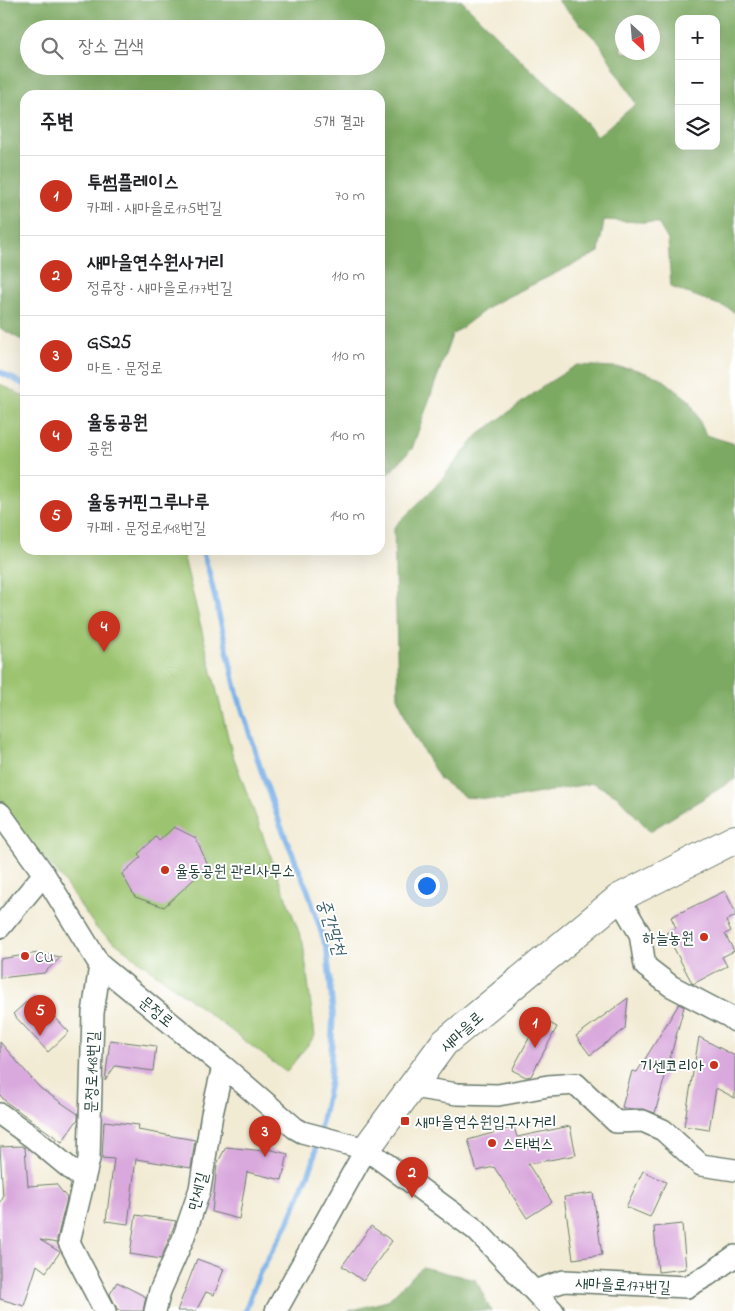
<!DOCTYPE html>
<html lang="ko">
<meta charset="utf-8">
<style>
body{margin:0;font-family:"Indie Flower","Poor Story",sans-serif;background:#f6f6f6;color:#202124}
.controls{position:absolute;right:15px;top:15px;display:grid;overflow:hidden;border-radius:10px;box-shadow:0 5px 20px #0002}
.controls button{width:45px;height:45px;display:grid;place-items:center;padding:0;border:0;border-bottom:1px solid #e0e0e0;background:#fff;color:#202124;font:25px sans-serif}
.compass{position:absolute;left:615px;top:15px;width:45px;height:45px;border-radius:50%;background:#fff;box-shadow:0 5px 20px #0002;rotate:154deg}
.you{position:absolute;left:426px;top:885px;width:18px;height:18px;margin:-12px;border:4px solid #fff;border-radius:50%;background:#1a73e8;box-shadow:0 0 0 8px #1a73e833}
.badge{display:grid;place-items:center;width:32px;height:32px;border-radius:50%;background:#c8321e;color:#fff;font-size:16px;font-weight:700}
.pin{position:absolute;translate:-50% -41px;filter:drop-shadow(0 1px 2px #0008)}
.pin::after{content:'';position:absolute;top:26px;width:18px;height:15px;background:inherit;clip-path:polygon(0 0,100% 0,50% 100%)}
.list{margin:0;padding:0;list-style:none}
h2{display:flex;justify-content:space-between;align-items:center;height:65px;margin:0;padding:0 20px;font-size:21px}
h2 small{font-size:16px;font-weight:400;color:#757577}
.list li{display:grid;grid-template-columns:32px 1fr auto;gap:15px;align-items:center;box-sizing:border-box;height:80px;padding:0 20px;border-top:1px solid #e0e0e0}
.list b{display:block;font-size:19px;white-space:nowrap}
.list p{margin:0;font-size:16px;white-space:nowrap;color:#757577}
.list em{font-size:16px;font-style:normal;color:#757577}
.icon{flex:none;width:28px;height:28px;fill:none;stroke:currentColor;stroke-width:2;stroke-linecap:round;stroke-linejoin:round}
.map{position:relative;flex:none;width:735px;height:1311px;overflow:hidden}
.search{position:absolute;background:#fff;box-shadow:0 5px 20px #0002;left:20px;top:20px;width:365px;height:55px;display:flex;align-items:center;gap:12px;box-sizing:border-box;padding:0 18px;border-radius:28px;color:#757577;font-size:19px}
.panel{position:absolute;background:#fff;box-shadow:0 5px 20px #0002;left:20px;top:90px;width:365px;height:465px;border-radius:15px}
.map>svg:first-child{display:block}
.green{fill:#9cc470;stroke:#5e8052}
.forest{fill:#7daa62;stroke:#4e744b;fill-rule:evenodd}
.lines{fill:none;stroke-linecap:round;stroke-linejoin:round}
.stream{stroke:#79b0e8;stroke-width:5.5}
.building{fill:#d9a8dd}
.minor-casing{stroke:#697a6c;stroke-width:24}
.tertiary-casing{stroke:#697a6c;stroke-width:30}
.minor{stroke:#fff;stroke-width:21}
.tertiary{stroke:#fff;stroke-width:28}
.poi-dot{fill:#c8321e;stroke:#fff;stroke-width:2}
.labels{text-anchor:middle;stroke-width:4;stroke-linejoin:round;paint-order:stroke}
.poi-label{font-size:16px;fill:#1f3d34;stroke:#fff;text-anchor:start}
.street-label{font-size:16px;fill:#1f3d34;stroke:#fff}
.water-label{font-size:18px;font-style:italic;fill:#3a606a;stroke:#fff}
</style>
<div class="map">
<svg width="735" height="1311" viewBox="0 0 735 1311">
<rect width="100%" height="100%" fill="#fff"/>
<filter id="ink" filterUnits="userSpaceOnUse"><feTurbulence type="fractalNoise" baseFrequency=".02" numOctaves="2"/><feDisplacementMap in="SourceGraphic" scale="10" xChannelSelector="R" yChannelSelector="G"/><feConvolveMatrix kernelMatrix="1 2 1 2 8 2 1 2 1" color-interpolation-filters="sRGB"/></filter>
<filter id="wash" filterUnits="userSpaceOnUse"><feTurbulence type="fractalNoise" baseFrequency=".0096" numOctaves="4" result="noise"/><feDisplacementMap in="SourceGraphic" scale="20" xChannelSelector="R" yChannelSelector="G"/><feGaussianBlur stdDeviation="1.12" result="paint"/><feColorMatrix in="noise" values="0 0 0 0 0 0 0 0 0 0 0 0 0 0 0 0 0 1.4 0 .05"/><feComposite in="paint" operator="in"/></filter>
<g filter="url(#wash)">
<rect width="100%" height="100%" fill="#f2ebd4"/>
<path class="green" d="M0 384 25 397V550H182L232 753 303 943 315 1036 286 1072 97 929 57 872 20 833 0 798Z"/>
<path class="forest" d="M0 0H461L525 64 572 106 597 136 636 104 600 44 557 0H735V313L730 309 671 287 668 240 658 223 604 220 599 252 493 304 452 335 412 449 380 482V95H25V342L0 328ZM679 19H716V146H679ZM622 22H652V52H622ZM29 29H376V66H29Z
M577 365 631 368 661 378 690 401 706 435 735 444V779L650 831 616 795 593 783 503 800 465 797 440 779 409 727 398 697 394 527 435 487 478 435 548 383Z
M422 1267 476 1280 491 1311H349L387 1301Z"/>
<g class="lines">
<path class="stream" d="M0 372 25 385
M202 550 209 572 237 693 261 770 280 824 308 891 327 950 333 1013 330 1082 313 1163 288 1223 259 1274 245 1311"/>
</g>
<g id="blocks">
<path class="building" d="M174 827 196 838 208 866 164 907 135 897 122 874 141 857 138 854 156 837 159 841Z
M725 891 735 911V916L726 921 731 931 725 934 734 951 722 957 727 966 693 984 692 983 666 933 676 928 671 917Z
M38 953 61 957 44 973 0 978V959Z
M34 995 69 1032 48 1052 13 1014Z
M628 998 625 1029 590 1055 576 1036Z
M679 1004 684 1007 655 1113 643 1109H628L622 1107 632 1071 637 1072Z
M540 1018 557 1027 531 1076 526 1077 512 1070Z
M699 1037 735 1056V1098L716 1088 709 1130 684 1126Z
M110 1040 156 1046 153 1071 115 1066 105 1081Z
M0 1042 40 1088 78 1114V1119L62 1142 6 1102 0 1095Z
M104 1121 139 1125 138 1130 195 1140 191 1168 136 1159 128 1224 106 1221 114 1159 102 1158Z
M570 1126 576 1155 528 1164 552 1202 527 1218 494 1167 477 1171 468 1140 514 1127 517 1137Z
M22 1146 25 1148 28 1186 56 1184 67 1198 57 1239V1243L40 1240 60 1252 46 1272 37 1265 24 1306 0 1299V1202L3 1198 0 1147Z
M226 1147 264 1151V1148L288 1154 282 1180 247 1172 239 1219 212 1212 217 1164Z
M643 1171 666 1182 650 1217 626 1207Z
M593 1193 602 1255 573 1259 564 1197Z
M136 1215 176 1221 161 1259 130 1254Z
M682 1224 686 1269 658 1272 654 1227Z
M371 1226 392 1241 363 1281 342 1266Z
M197 1259 224 1269 214 1295 206 1292 196 1311H177Z
M117 1282 146 1297 143 1311H121L117 1309 110 1294Z"/>
</g>
</g>
<g filter="url(#ink)">
<use href="#blocks" fill-opacity="0" stroke="#697a6c" stroke-width="1"/>
<g class="lines">
<g class="minor-casing">
<path id="minor" d="M0 813 44 874 100 965 223 1066 295 1128 302 1132 366 1149 476 1230 553 1311
M619 898 640 934 645 966 671 986 730 1017 735 1021
M0 927 44 874
M100 965 93 1013 89 1159 69 1242 105 1311
M412 1087 457 1094 498 1095 548 1086 576 1084 616 1122 643 1121 663 1130 701 1165 735 1170
M0 1114 32 1137 84 1180
M534 1291 564 1281 687 1287 708 1275 735 1256
M155 1311 160 1291 183 1239 200 1189 212 1114 223 1066
M276 1311 366 1149"/>
</g>
<g class="tertiary-casing">
<path id="tertiary" d="M366 1149 444 1043 619 898 735 839"/>
</g>
<use href="#minor" class="minor"/>
<use href="#tertiary" class="tertiary"/>
</g>
</g>
<g class="poi-dot">
<circle cx="165" cy="870" r="5"/>
<circle cx="704" cy="937" r="5"/>
<circle cx="25" cy="956" r="5"/>
<circle cx="714" cy="1065" r="5"/>
<rect x="400" y="1116" width="10" height="10" rx="2.5"/>
<circle cx="492" cy="1143" r="5"/>
</g>
<g class="labels">
<g class="poi-label">
<text x="175" y="876">율동공원 관리사무소</text>
<text x="694" y="943" text-anchor="end">하늘농원</text>
<text x="35" y="962">CU</text>
<text x="704" y="1071" text-anchor="end">기센코리아</text>
<text x="415" y="1127">새마을연수원입구사거리</text>
<text x="502" y="1149">스타벅스</text>
</g>
<g class="street-label">
<text transform="translate(157 1011) rotate(39)" y="6">문정로</text>
<text transform="translate(461 1031) rotate(-42)" y="6">새마을로</text>
<text transform="translate(91 1072) rotate(-88)" y="6">문정로148번길</text>
<text transform="translate(197 1191) rotate(-76)" y="6">만세길</text>
<text transform="translate(623 1284) rotate(3)" y="6">새마을로177번길</text>
</g>
<g class="water-label">
<text transform="translate(332 927) rotate(73)" y="6">중간말천</text>
</g>
</g>
</svg>
<div class="controls">
<button>+</button>
<button>−</button>
<button><svg class="icon" aria-label="layers" viewBox="0 0 24 24"><path d="M12 4l9 5-9 5-9-5zM3 14l9 5 9-5"/></svg></button>
</div>
<svg class="compass" viewBox="-18 -18 36 36"><path d="M0-13l5 13h-10z" fill="#e53935"/><path d="M0 13l5-13h-10z" fill="#757577"/></svg>
<div class="you"></div>
<div class="pin badge" style="left:535px;top:1048px">1</div>
<div class="pin badge" style="left:412px;top:1198px">2</div>
<div class="pin badge" style="left:265px;top:1157px">3</div>
<div class="pin badge" style="left:104px;top:652px">4</div>
<div class="pin badge" style="left:40px;top:1036px">5</div>
<div class="search"><svg class="icon" aria-label="search" viewBox="0 0 24 24"><circle cx="10" cy="10" r="6"/><path d="M15 15l6 6"/></svg>장소 검색</div>
<section class="panel">
<h2>주변<small>5개 결과</small></h2>
<ul class="list">
<li><span class="badge">1</span><div><b>투썸플레이스</b><p>카페 · 새마을로175번길</p></div><em>70 m</em></li>
<li><span class="badge">2</span><div><b>새마을연수원사거리</b><p>정류장 · 새마을로177번길</p></div><em>110 m</em></li>
<li><span class="badge">3</span><div><b>GS25</b><p>마트 · 문정로</p></div><em>110 m</em></li>
<li><span class="badge">4</span><div><b>율동공원</b><p>공원</p></div><em>140 m</em></li>
<li><span class="badge">5</span><div><b>율동커핀그루나루</b><p>카페 · 문정로148번길</p></div><em>140 m</em></li>
</ul>
</section>
</div>
